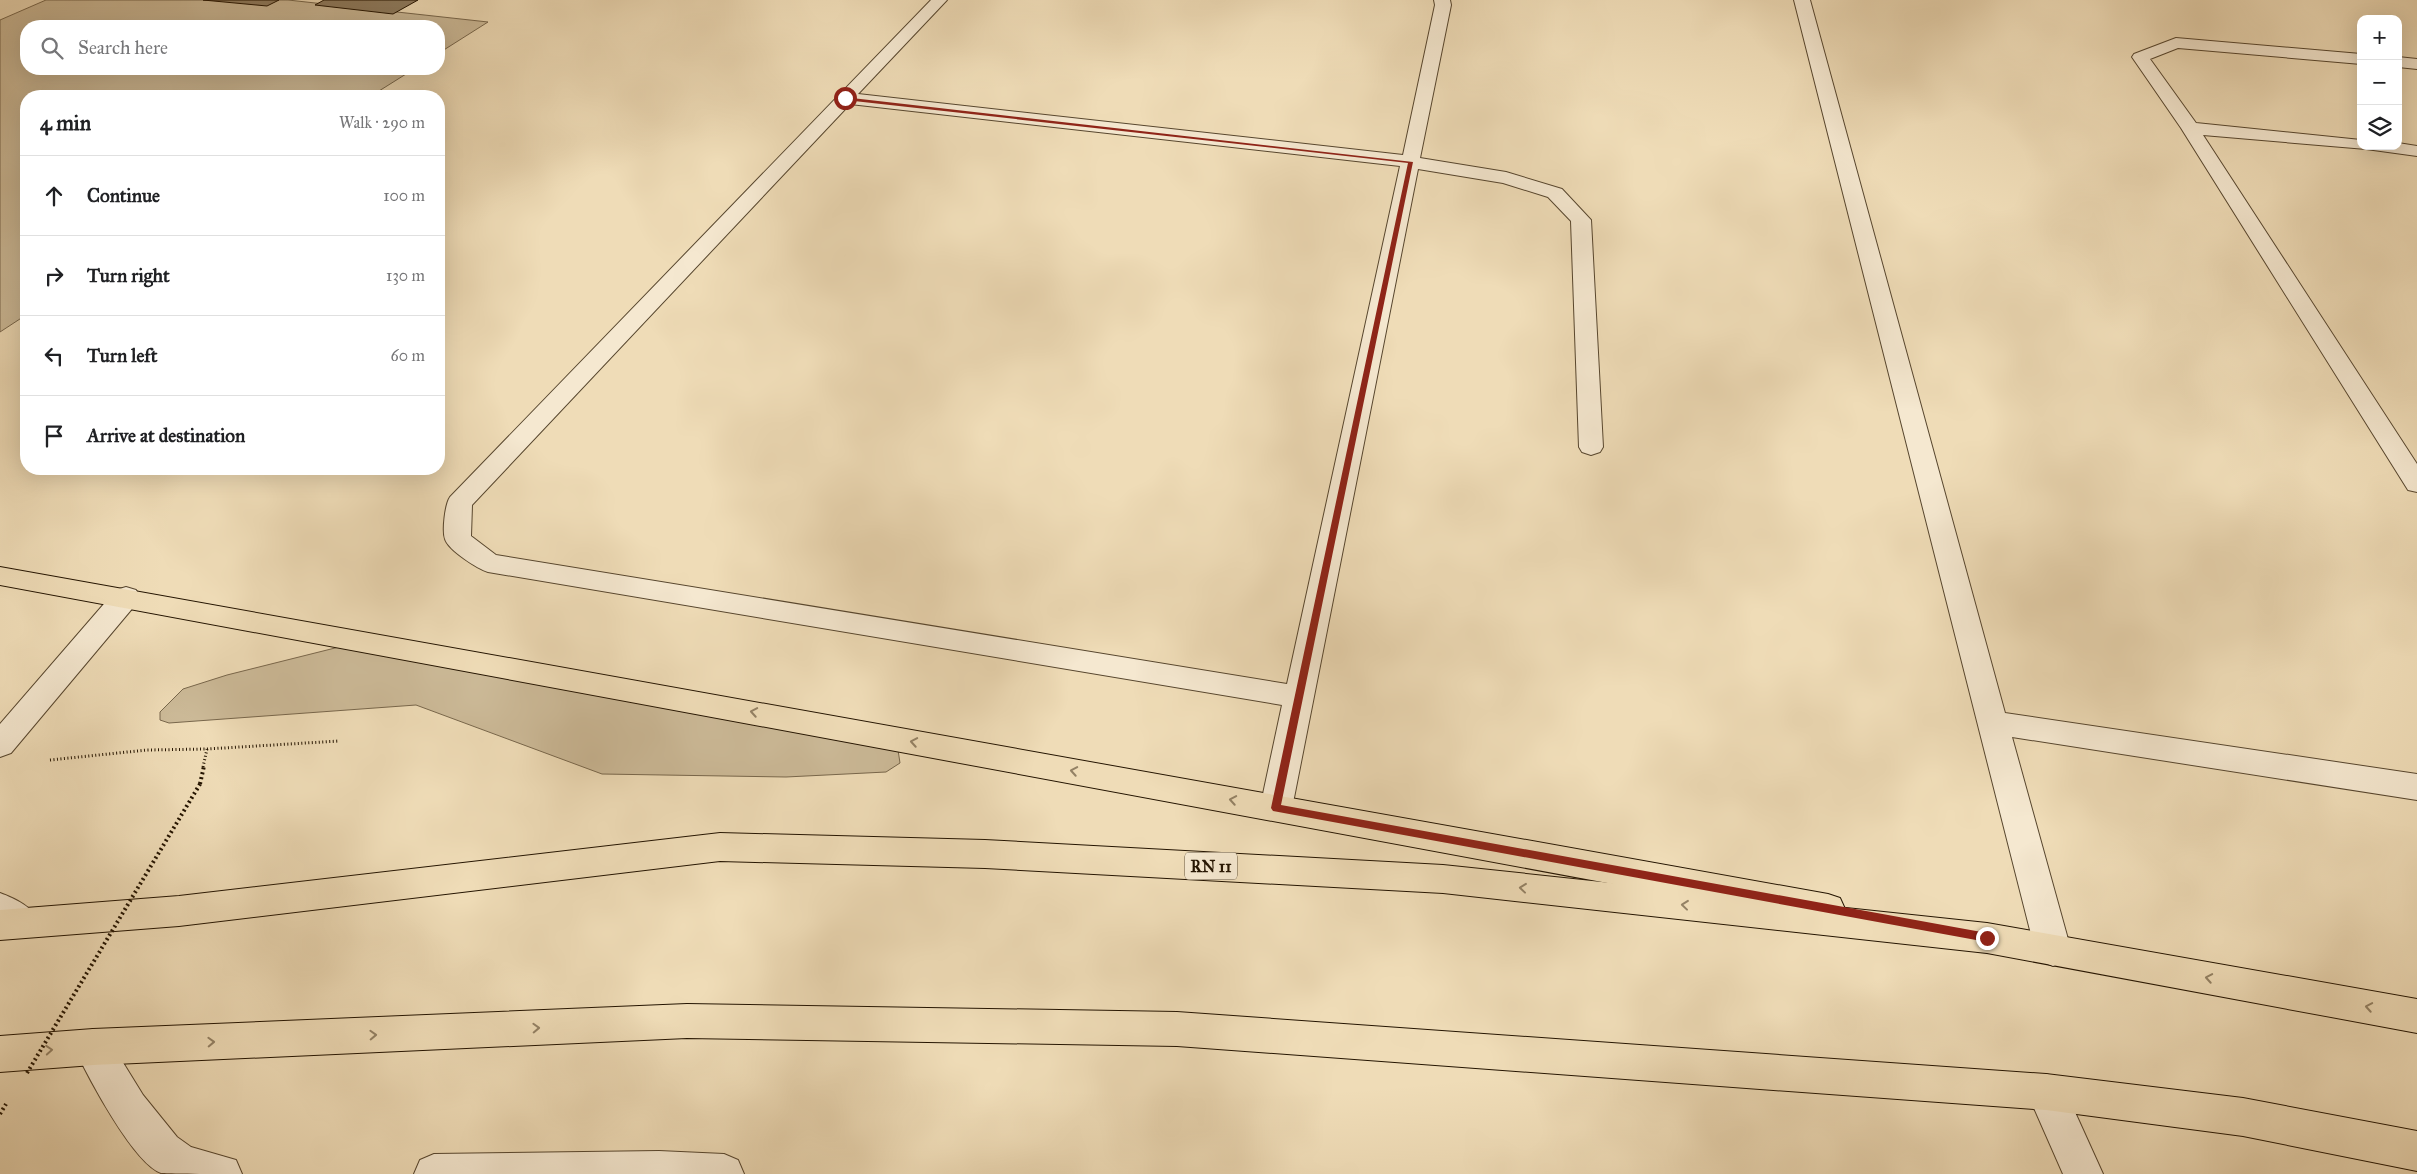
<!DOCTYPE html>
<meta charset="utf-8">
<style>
body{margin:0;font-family:"IM FELL Great Primer",serif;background:#f2f2f2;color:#202124}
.controls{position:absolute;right:15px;top:15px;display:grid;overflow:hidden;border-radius:10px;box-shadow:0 5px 20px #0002}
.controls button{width:45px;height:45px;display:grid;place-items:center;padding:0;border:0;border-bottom:1px solid #e0e0e0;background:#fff;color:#202124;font:25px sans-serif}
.stop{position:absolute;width:15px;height:15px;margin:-11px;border:4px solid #8f2418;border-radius:50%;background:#fff}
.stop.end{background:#8f2418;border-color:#fff;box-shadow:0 1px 5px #0008}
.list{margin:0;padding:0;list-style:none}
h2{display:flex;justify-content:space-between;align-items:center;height:65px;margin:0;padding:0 20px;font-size:21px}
h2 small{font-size:16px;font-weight:400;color:#757577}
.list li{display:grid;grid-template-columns:32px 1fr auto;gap:15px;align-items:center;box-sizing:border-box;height:80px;padding:0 20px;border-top:1px solid #e0e0e0}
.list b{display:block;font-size:19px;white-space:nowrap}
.list em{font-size:16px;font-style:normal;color:#757577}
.icon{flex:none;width:28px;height:28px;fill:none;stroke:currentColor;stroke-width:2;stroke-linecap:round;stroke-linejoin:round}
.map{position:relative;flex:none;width:2417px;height:1174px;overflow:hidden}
.search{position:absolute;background:#fff;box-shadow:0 5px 20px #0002;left:20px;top:20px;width:425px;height:55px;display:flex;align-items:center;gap:12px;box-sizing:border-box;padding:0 18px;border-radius:20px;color:#757577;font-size:19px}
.panel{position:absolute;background:#fff;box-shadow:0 5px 20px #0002;left:20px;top:90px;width:425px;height:385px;border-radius:20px}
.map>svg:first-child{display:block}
.green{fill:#ccba98;stroke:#78674c}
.building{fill:#8e7c60;stroke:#241401}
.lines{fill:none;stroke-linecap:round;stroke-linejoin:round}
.minor-casing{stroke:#57462e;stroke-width:2}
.major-casing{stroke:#241401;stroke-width:2}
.highway-casing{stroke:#241401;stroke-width:2}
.path-far1{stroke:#241401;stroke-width:3;stroke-dasharray:1 2.5;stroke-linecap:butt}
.path{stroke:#241401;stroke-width:4;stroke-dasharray:2 3;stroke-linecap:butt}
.minor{fill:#f5e8d0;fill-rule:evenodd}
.major{fill:#efdcb7;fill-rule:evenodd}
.highway{fill:#efdcb7;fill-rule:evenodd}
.path-bridge{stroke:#241401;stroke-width:4;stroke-dasharray:2 3;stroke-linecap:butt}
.oneway{stroke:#948265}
.route{fill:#8f2418}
.labels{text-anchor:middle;stroke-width:4;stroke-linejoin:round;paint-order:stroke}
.shield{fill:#f5e8d0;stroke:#63543f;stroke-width:1}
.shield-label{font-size:16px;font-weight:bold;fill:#241401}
</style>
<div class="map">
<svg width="2417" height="1174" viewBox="0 0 2417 1174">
<rect width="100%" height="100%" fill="#efdcb7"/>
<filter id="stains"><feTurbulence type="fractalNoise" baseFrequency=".004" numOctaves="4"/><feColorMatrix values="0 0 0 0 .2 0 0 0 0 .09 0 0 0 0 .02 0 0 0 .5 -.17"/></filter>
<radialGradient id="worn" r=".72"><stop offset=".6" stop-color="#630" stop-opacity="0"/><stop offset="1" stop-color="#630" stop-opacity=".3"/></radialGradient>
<path class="green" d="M46 0H288L488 22 439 53V26H26V69H414L371 96H26V315L0 332V20Z
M339 647 898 750 900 763 886 772 786 777 602 774 416 705 169 723 160 720V712L183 689 227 675Z"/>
<path class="building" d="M203 0H279L267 6Z
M324 0H418L393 14 315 5Z"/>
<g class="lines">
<g class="minor-casing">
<path id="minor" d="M931 0H947L858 94 1403 155 1435 5 1434 0H1450L1451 5 1420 158 1506 172 1562 189 1591 220 1603 447 1600 452 1591 455 1582 452 1579 447 1571 221 1548 197 1503 183 1418 169 1292 808 1287 817 1276 821 1265 817 1260 808 1282 705 488 572C478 569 448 550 445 539 442 531 445 504 450 497ZM850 104 1400 166 1287 684 496 555 471 536 472 505Z
M1794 0H1810L2005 713 2417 774V800L2012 737 2071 950 2065 961 2053 966 2041 961 2035 950Z
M2176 38 2361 54V64L2178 48 2150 59 2196 123 2361 140V146H2398V143L2417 146V156L2366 149 2203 135 2417 464V492L2408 490 2181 128 2132 57 2134 54Z
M2398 57 2417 59V69L2398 67Z
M126 587 136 590 140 597 136 604 11 753 0 757V724L116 590Z
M0 893C16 899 33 907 40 923L35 934 23 938 0 927Z
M93 1029 106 1035 143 1095 177 1137 191 1147 236 1160 242 1174C227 1174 171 1174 161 1173 133 1163 87 1075 74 1047L80 1035Z
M2046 1074 2060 1079 2103 1174H2063L2027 1092 2032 1079Z
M659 1151 724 1154 738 1160 744 1174H414L420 1160 434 1154Z"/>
</g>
<g class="major-casing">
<path id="major" d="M0 567 1828 894 1840 898 1845 909 1840 920 1828 924 0 585Z"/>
</g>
<g class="highway-casing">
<path id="highway" d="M720 833 985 840 1443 865 1987 923 2417 999V1033L1987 953 1443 893 985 868 720 861 179 926 0 940V910L179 896Z
M687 1004 1177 1012 2046 1074 2243 1098 2417 1131V1171L2243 1136 2046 1110 1177 1046 687 1038 93 1065 0 1072V1036L93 1029Z"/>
</g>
<path class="path-far1" d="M50 760 147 750 207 749 339 741
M203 767 207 749"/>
<path class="path" d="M200 784 204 766
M0 1114 6 1104"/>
<use href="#minor" class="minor"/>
<use href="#major" class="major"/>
<use href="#highway" class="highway"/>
<path class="path-bridge" d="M27 1073 200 784"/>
</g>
<defs><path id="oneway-chevron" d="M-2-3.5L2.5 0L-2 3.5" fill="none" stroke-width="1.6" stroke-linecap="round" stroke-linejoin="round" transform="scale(1.25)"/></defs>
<g class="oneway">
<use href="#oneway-chevron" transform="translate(754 712) rotate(-170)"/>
<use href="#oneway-chevron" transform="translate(914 742) rotate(-170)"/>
<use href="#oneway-chevron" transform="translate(1074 771) rotate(-170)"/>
<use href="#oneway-chevron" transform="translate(1233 800) rotate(-170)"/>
<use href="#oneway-chevron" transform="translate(1523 888) rotate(-174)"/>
<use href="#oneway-chevron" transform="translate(1685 905) rotate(-174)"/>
<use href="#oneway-chevron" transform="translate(2209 978) rotate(-170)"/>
<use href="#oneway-chevron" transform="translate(2369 1007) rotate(-170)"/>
<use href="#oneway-chevron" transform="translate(536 1028) rotate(-2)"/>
<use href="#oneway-chevron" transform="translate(373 1035) rotate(-2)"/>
<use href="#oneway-chevron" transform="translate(211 1042) rotate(-2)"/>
<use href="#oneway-chevron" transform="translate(49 1050) rotate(-4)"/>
</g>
<path class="route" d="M843 97 1413 162 1281 805 1987 933 1991 935V941L1987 942 1273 811 1271 808 1408 163 845 100Z"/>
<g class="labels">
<rect class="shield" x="1185" y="852.5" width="52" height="27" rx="4"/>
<g class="shield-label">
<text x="1211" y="872">RN 11</text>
</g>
</g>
<rect width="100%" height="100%" filter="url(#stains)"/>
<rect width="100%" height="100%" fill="url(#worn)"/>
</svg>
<div class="controls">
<button>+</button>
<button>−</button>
<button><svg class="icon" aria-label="layers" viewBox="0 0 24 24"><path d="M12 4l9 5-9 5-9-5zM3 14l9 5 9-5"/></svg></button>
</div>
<div class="stop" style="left:845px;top:98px"></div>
<div class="stop end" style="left:1987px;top:938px"></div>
<div class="search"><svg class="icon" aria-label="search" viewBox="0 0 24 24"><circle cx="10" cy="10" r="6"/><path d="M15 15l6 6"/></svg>Search here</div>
<section class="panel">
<h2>4 min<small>Walk · 290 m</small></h2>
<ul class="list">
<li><svg class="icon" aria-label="ahead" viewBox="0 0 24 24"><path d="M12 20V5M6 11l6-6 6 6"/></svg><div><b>Continue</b></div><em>100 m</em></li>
<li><svg class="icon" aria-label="right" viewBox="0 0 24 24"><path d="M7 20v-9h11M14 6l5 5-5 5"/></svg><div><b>Turn right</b></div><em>130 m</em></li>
<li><svg class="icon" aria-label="left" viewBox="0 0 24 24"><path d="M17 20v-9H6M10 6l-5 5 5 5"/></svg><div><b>Turn left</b></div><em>60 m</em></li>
<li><svg class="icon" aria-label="arrive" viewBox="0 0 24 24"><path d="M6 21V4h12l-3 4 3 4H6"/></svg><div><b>Arrive at destination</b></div></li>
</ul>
</section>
</div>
